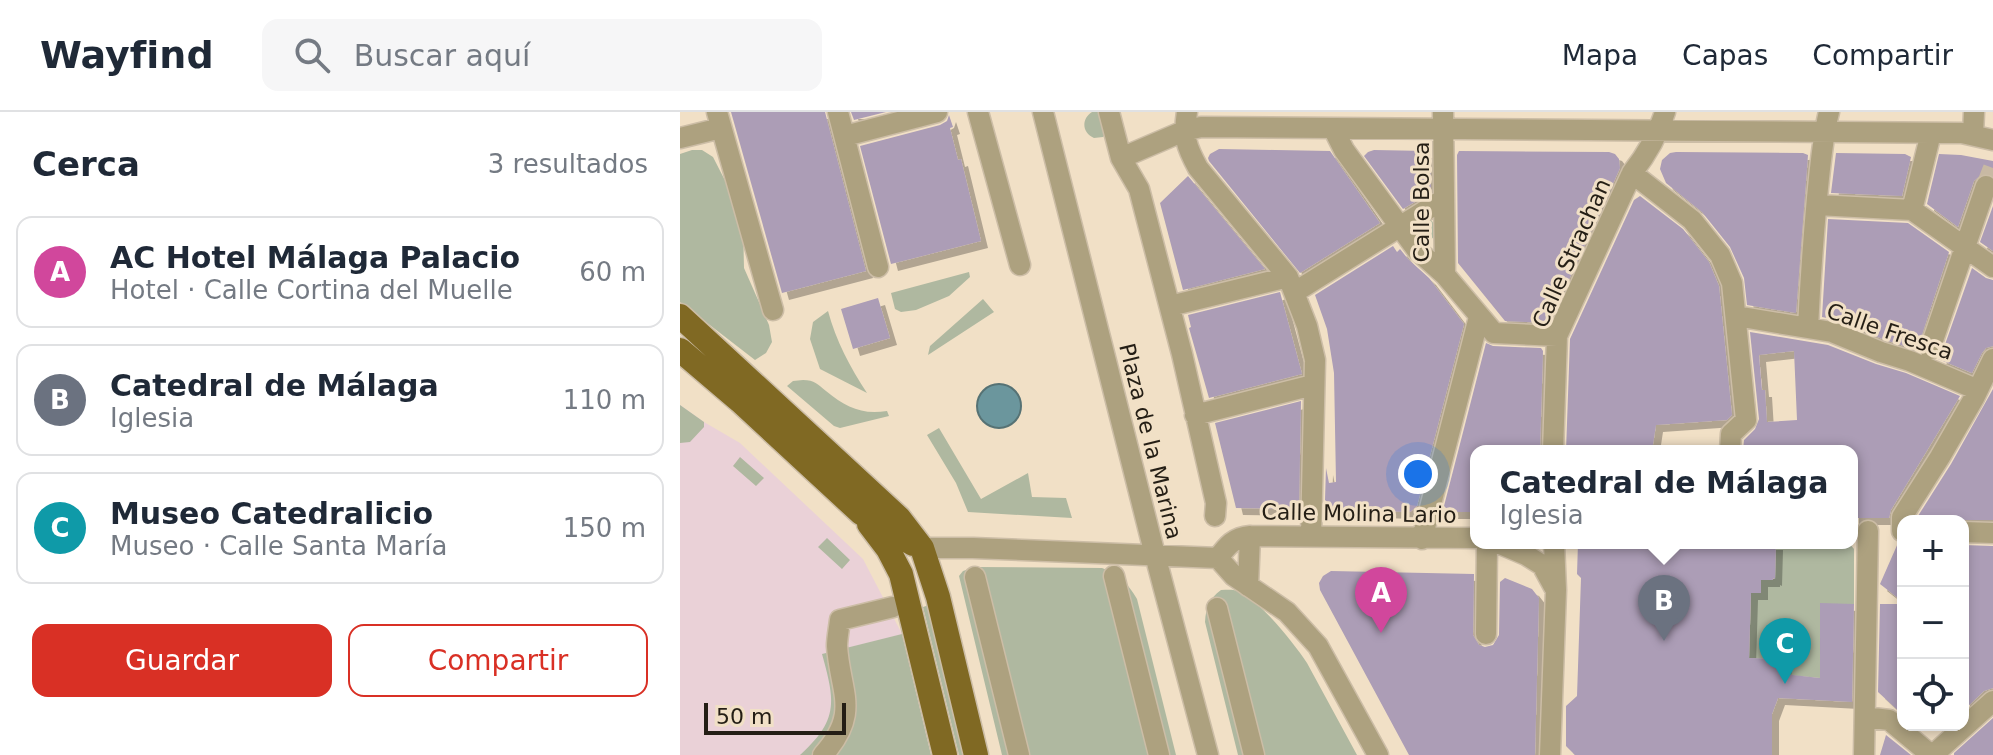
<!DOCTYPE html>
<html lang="es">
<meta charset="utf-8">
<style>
body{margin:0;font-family:"DejaVu Sans",sans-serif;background:#f6f6f7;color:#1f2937}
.controls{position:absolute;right:24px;bottom:24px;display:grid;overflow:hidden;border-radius:16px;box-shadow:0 4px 12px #0003}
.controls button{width:72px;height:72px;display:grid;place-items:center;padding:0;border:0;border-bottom:2px solid #e0e1e3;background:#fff;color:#1f2937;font:40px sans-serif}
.scale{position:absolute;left:24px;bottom:20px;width:142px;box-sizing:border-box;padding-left:8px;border:4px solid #241e15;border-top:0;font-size:22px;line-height:28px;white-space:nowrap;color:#241e15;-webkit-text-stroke:6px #f1e0c6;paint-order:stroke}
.you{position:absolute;left:738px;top:362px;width:28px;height:28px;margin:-20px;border:6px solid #fff;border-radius:50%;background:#1a73e8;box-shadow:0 0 0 12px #1a73e833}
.badge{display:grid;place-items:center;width:52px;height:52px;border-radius:50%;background:#d93025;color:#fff;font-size:26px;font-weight:700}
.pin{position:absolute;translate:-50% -66px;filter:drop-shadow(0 2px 4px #0008)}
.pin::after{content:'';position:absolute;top:42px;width:28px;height:24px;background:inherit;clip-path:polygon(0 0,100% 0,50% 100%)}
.popup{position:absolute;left:790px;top:333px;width:388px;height:104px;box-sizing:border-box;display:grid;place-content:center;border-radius:16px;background:#fff;filter:drop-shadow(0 2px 6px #0005);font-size:26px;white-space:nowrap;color:#747a83}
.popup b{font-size:30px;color:#1f2937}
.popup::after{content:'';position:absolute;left:50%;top:100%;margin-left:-16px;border:16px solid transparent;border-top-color:#fff}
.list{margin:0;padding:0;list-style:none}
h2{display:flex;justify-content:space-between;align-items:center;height:104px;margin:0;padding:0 32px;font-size:34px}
h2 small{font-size:26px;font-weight:400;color:#747a83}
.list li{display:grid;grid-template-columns:52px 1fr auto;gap:24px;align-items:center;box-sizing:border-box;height:112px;margin:0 16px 16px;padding:0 16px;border:2px solid #e0e1e3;border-radius:16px}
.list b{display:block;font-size:30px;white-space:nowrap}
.list p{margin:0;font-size:26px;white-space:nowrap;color:#747a83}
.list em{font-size:26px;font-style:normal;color:#747a83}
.actions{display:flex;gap:16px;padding:24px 32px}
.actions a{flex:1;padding:18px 0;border:2px solid #d93025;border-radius:16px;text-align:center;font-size:28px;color:#d93025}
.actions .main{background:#d93025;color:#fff}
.icon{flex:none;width:44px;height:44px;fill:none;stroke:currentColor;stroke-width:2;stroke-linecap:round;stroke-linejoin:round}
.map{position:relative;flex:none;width:1313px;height:643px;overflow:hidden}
header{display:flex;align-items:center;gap:48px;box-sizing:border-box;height:112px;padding:0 40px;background:#fff;border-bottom:2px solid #e0e1e3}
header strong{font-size:38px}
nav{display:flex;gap:44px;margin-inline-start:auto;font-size:28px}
.search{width:560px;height:72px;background:#f6f6f7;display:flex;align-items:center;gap:20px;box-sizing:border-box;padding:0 28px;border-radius:16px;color:#747a83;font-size:30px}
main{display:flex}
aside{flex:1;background:#fff}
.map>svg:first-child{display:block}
.industrial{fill:#ead1d7}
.green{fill:#afb8a0}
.water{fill:#6b969d;stroke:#567274;stroke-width:2}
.building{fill:#ac9db6;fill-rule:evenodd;filter:url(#shadow)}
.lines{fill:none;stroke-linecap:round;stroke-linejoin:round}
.minor-tunnel{stroke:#c8b9a3;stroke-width:20;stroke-dasharray:20 10;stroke-linecap:butt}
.minor-casing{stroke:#ccbda6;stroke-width:23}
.major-casing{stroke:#ccbda6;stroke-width:27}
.minor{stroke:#ada17f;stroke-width:20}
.major{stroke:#806923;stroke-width:24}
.labels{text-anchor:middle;stroke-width:6;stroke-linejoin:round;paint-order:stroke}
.street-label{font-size:22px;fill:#241e15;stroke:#f1e0c6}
</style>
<header>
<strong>Wayfind</strong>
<div class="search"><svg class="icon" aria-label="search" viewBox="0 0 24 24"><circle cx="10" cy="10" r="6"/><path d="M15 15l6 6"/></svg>Buscar aquí</div>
<nav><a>Mapa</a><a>Capas</a><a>Compartir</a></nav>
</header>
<main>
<aside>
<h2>Cerca<small>3 resultados</small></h2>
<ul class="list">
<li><span class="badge" style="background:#d1479c">A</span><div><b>AC Hotel Málaga Palacio</b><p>Hotel · Calle Cortina del Muelle</p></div><em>60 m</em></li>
<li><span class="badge" style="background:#6b7280">B</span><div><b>Catedral de Málaga</b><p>Iglesia</p></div><em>110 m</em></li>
<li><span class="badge" style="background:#0f9aa8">C</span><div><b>Museo Catedralicio</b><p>Museo · Calle Santa María</p></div><em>150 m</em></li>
</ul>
<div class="actions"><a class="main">Guardar</a><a>Compartir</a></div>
</aside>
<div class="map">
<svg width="1313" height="643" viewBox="0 0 1313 643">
<defs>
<filter id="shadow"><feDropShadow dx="7" dy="7" stdDeviation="0" flood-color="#0004"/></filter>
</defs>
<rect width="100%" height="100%" fill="#f1e0c6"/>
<path class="industrial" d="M0 293 24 310 60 331 183 447 222 522 251 643H0Z"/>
<path class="green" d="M412 0H421L428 20 423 25 414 26C402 21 401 7 412 0Z
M12 38H22L33 45 56 90 63 113 64 156 89 213 92 230 86 241 75 248 0 190V42Z
M749 106C760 115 757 130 742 130L732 114Z
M289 160 290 165 269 184 236 198 221 200 215 197 211 181Z
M303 187 314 200 248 243 250 234Z
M148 199C156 229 170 255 187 281L140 257 130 227 133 210Z
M123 268C135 268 137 272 146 279 166 295 181 303 207 299L209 304 160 316 154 314 107 274 113 269Z
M0 293 24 310V315L10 330 0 331Z
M259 316 301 387 348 361 352 385 386 386 392 406 288 400 276 371 247 323Z
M60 345 84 366 76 374 53 354Z
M147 426 170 448 162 457 138 435Z
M1096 431H1169L1174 437V492H1140V566L1108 563 1104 547 1069 546 1071 481H1081V468H1092L1095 466Z
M295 455 422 456C440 462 448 472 457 487L496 643H322L279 464 283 459Z
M541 478C548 478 554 477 560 480 581 490 614 531 627 551L677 643H558L525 510C526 495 529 487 541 478Z
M249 493 286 643H279L243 495Z
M222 522 251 643H120C159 608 155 589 142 542Z"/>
<path class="water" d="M297 294a22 22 0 1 1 44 0a22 22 0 1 1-44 0Z"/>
<path class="building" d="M51 0H145L186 159 102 181Z
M171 0H206L174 8Z
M269 3 273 15 270 16 278 48 281 47 301 129 211 152 180 34 260 13 267 9Z
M539 37 650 39 700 111 620 161 529 49 528 46 530 42Z
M694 38 747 39 750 40 751 80 723 97 684 44 688 40Z
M779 39 929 40 935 42 939 47 940 56 932 74 869 211 825 209 778 151 777 43Z
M996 40 1123 41 1128 43 1116 201 1067 193 1064 166 1050 135 1022 100 986 71 980 57 982 48 990 41Z
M1156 41 1225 42 1231 45 1222 84 1151 81Z
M1259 42 1281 43 1313 49V63L1303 61 1294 69 1278 115 1247 92Z
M508 64 585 157 503 178 480 91Z
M960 84 1003 117 1029 150 1039 174 1052 303 1047 308 976 313 972 339H886L890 227 954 88Z
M1313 94V139L1300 130Z
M1148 107 1228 111 1269 140 1237 238 1205 228 1157 208 1142 205Z
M713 134 717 140 720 137 728 147 749 166 784 212 737 394 730 400 656 398 645 388 646 356 649 371 656 370 654 261 647 217 635 183Z
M1292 156 1306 166 1313 168V234L1306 236 1302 241 1292 261 1258 247 1262 241Z
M600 180 622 262 529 286 509 216 511 215 508 203Z
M198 186 210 226 173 237 161 197Z
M1070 220 1148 233 1196 252 1226 261 1280 284 1211 398 1209 406H1172V339H1063L1064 328 1075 317 1079 307ZM1114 239 1117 308 1087 310 1085 278H1082L1079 243Z
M806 231 813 234 861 236 863 239 860 339H796V400H770L764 394Z
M1313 277V408H1240L1238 404 1271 352Z
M621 289 619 397 556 396 535 311Z
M898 431H1096L1095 467 1093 466V468H1081V481H1071L1069 546 1105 547 1104 562 1140 566V491L1174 492 1172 590 1098 586 1092 602V643H895L886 634V594L897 584 901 466 897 462Z
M1218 431 1223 432V490L1200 472Z
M1283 433 1313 434V576L1304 579 1283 599Z
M651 459 794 462 793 523 799 533 805 535 813 533 819 523 820 470 825 466 852 477 859 486 855 643H729L640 478 639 471 643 464Z
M1200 492H1223V603L1198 580Z
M1313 606V643H1274V641Z
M1206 623 1231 643H1200Z"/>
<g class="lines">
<path class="minor-tunnel" d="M1306 74 1313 56"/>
<g class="minor-casing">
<path id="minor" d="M37 0 93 198
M158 0 198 155
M298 0 340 153
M363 0 475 443 528 643
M429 0 441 46 459 77 502 242 536 391 535 404
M507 0C503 25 506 34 518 56L608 165 627 214 635 248 631 424
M763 0 765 163
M653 16 664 38 737 138 765 163 814 221 877 224
M1293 23 1294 0
M165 24 257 0
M0 26 41 16
M441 46 504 19 521 15 1282 21 1313 28
M952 61 1012 108 1040 143 1052 171 1066 308 1051 322 1050 339
M1137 93 1232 98
M1232 98 1313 155
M1232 98 1251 21
M615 180 764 87
M490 194 608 165
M1056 204 1152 220 1201 240 1230 249 1298 278
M1128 216C1130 173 1133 130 1137 86 1140 57 1142 28 1149 0
M1250 237 1306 74
M515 303 633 273
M873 339 877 224 952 61C967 42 978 23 985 0
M1222 419V405L1260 345 1294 286 1313 247
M1283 420 1313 421
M742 427 799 205
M818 431 846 443 862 453 874 475
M242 436H293L538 446
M538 446C547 434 554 425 570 424L796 426
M538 446 554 464 607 500 638 534 698 643
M434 464 479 643
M295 465 339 643
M568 474 570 424
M537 496 574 643
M806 522 807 431
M1185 605 1209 608 1251 643
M143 643C181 600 160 581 157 534 157 526 159 517 160 508L213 495
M870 643 876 478 874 431
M1184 643 1188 419
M1253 643 1313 589"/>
</g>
<g class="major-casing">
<path id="major" d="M0 204 219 406 242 436 258 485 296 643
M0 238 60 289 181 401 233 432
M189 412 208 437 221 462 265 643"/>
</g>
<use href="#minor" class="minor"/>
<use href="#major" class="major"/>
</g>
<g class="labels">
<g class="street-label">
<text transform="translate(741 90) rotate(-90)" y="8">Calle Bolsa</text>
<text transform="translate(891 141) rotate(-66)" y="8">Calle Strachan</text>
<text transform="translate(1210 219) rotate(19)" y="8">Calle Fresca</text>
<text transform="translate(471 329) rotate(76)" y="8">Plaza de la Marina</text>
<text transform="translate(679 401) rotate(1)" y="8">Calle Molina Lario</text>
</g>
</g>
</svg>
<div class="controls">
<button>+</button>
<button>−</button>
<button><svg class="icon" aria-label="locate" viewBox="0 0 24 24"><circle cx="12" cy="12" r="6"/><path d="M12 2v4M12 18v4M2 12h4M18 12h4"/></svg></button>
</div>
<div class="scale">50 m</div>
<div class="you"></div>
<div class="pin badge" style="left:701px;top:521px;background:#d1479c">A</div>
<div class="pin badge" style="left:984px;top:529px;background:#6b7280">B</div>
<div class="popup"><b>Catedral de Málaga</b>Iglesia</div>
<div class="pin badge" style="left:1105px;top:572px;background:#0f9aa8">C</div>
</div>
</main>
